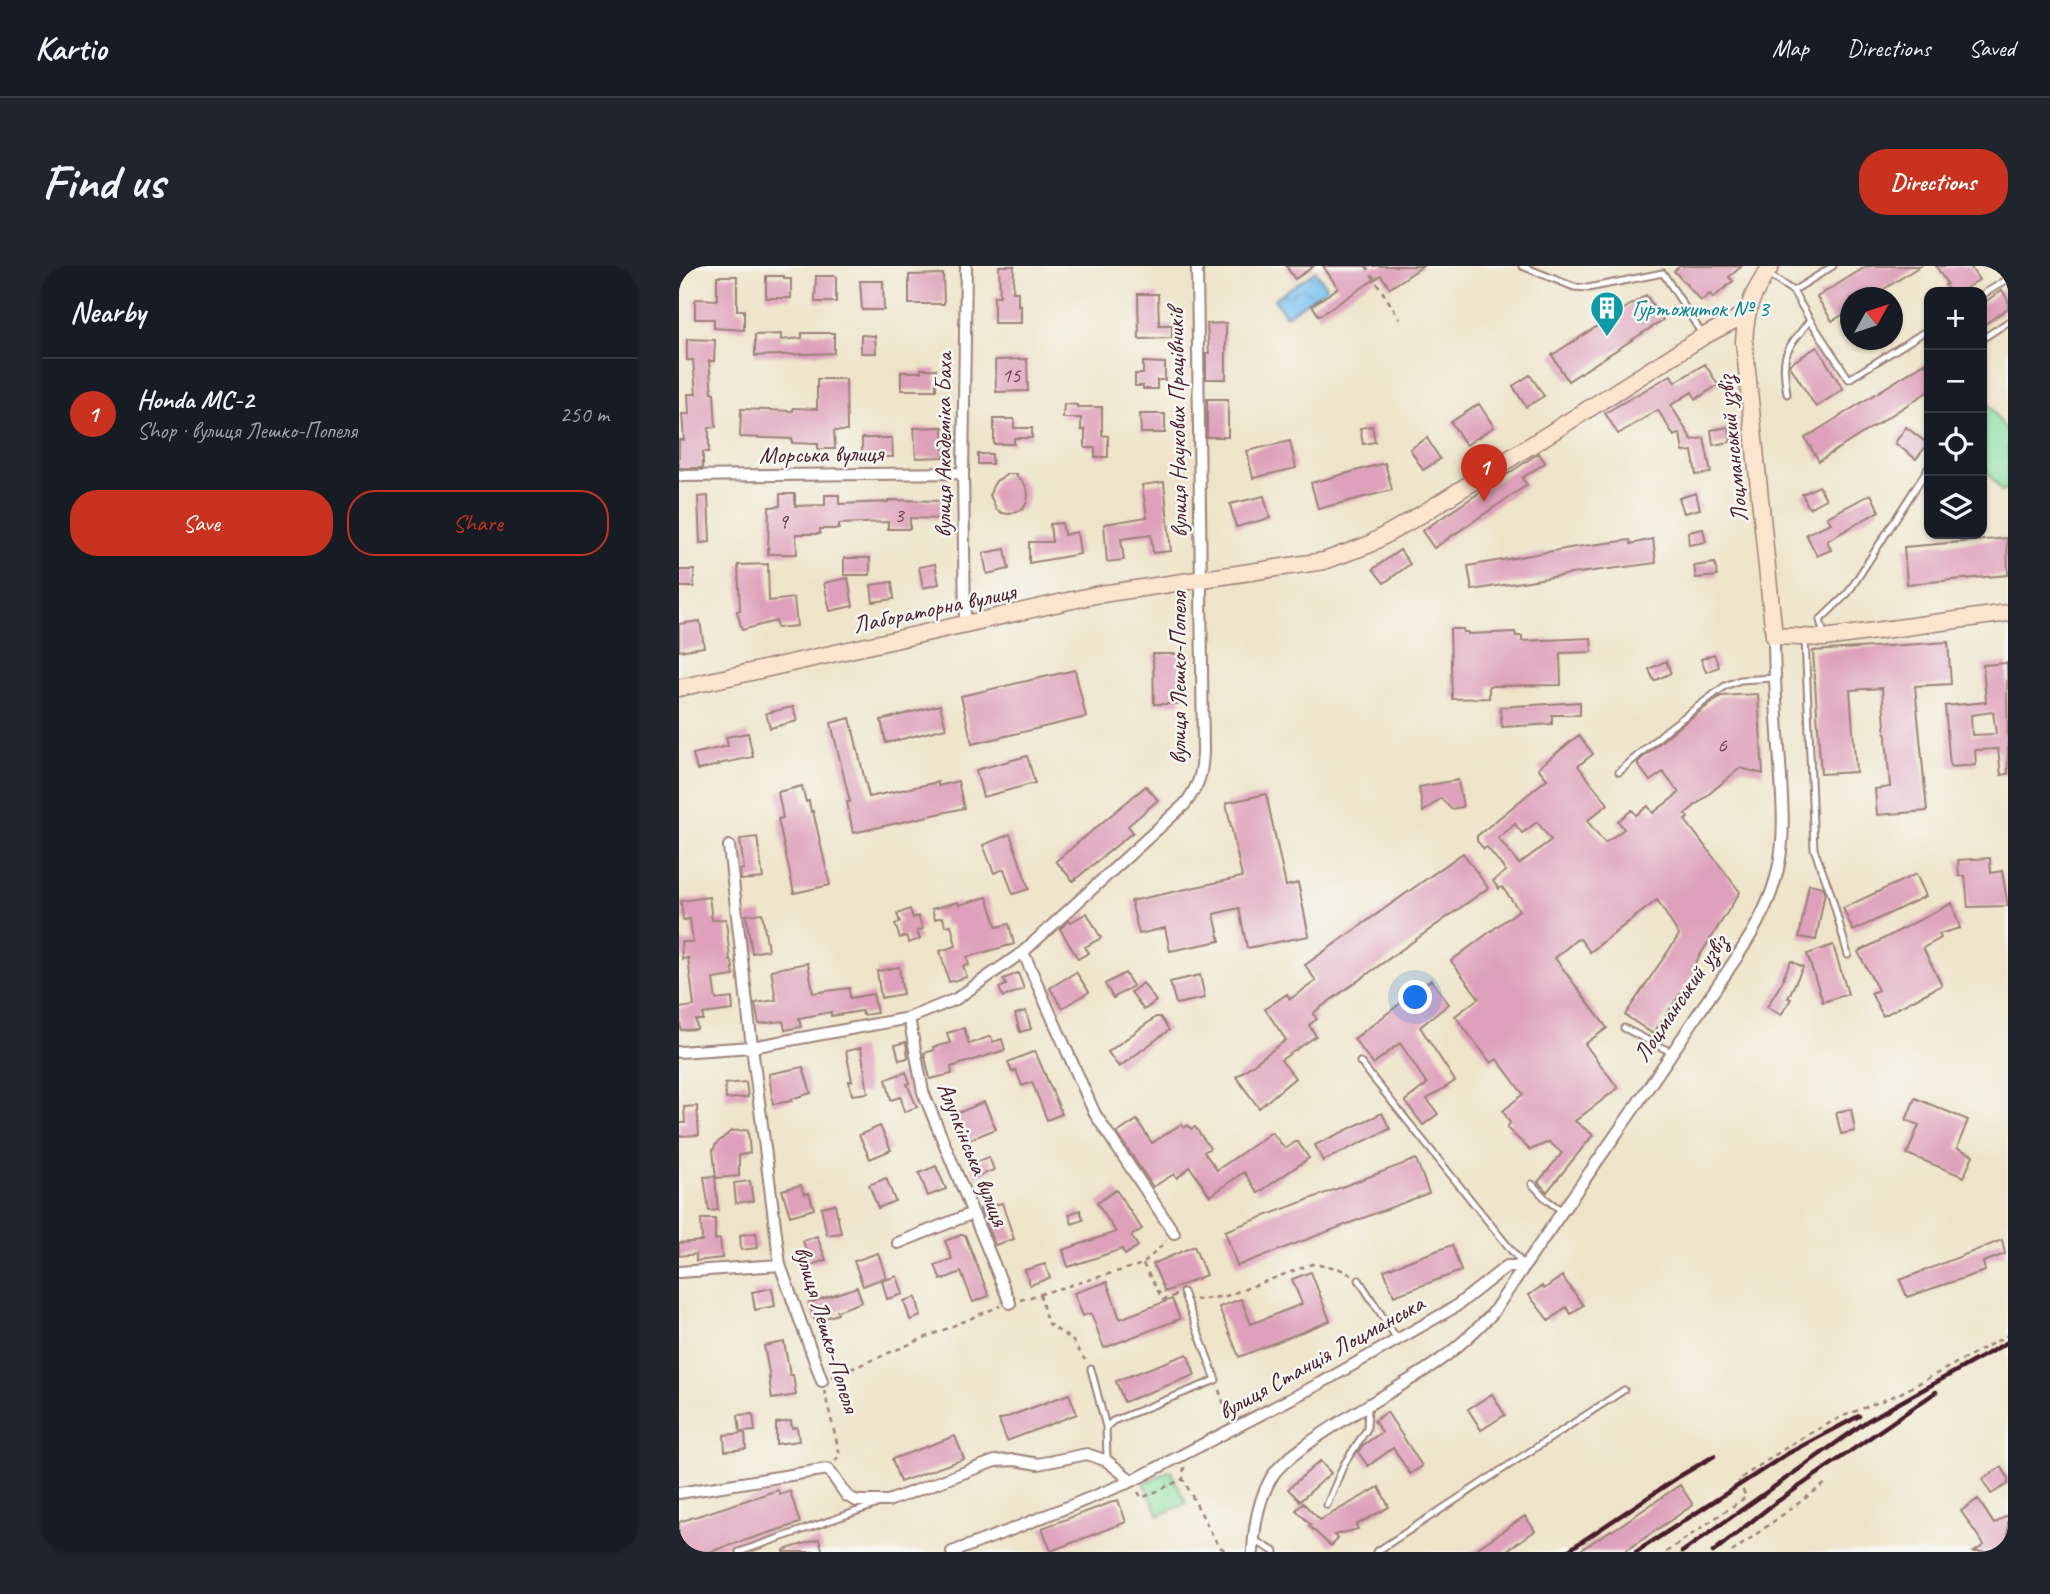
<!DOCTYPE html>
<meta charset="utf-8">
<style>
body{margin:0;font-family:Caveat,sans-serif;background:#20242c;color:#f1f3f6}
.controls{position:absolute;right:21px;top:21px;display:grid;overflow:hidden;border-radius:14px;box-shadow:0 2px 5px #0004}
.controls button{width:63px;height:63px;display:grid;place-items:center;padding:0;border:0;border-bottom:2px solid #363941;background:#171b24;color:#f1f3f6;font:35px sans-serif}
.compass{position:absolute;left:1161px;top:21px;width:63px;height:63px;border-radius:50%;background:#171b24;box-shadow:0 2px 5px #0004;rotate:50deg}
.you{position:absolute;left:737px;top:732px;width:24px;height:24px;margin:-18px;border:5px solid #fff;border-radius:50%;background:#1a73e8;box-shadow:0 0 0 10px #1a73e833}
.badge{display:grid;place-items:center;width:46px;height:46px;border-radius:50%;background:#c8321e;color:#fff;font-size:23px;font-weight:700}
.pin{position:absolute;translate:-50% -58px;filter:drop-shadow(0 2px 4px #0008)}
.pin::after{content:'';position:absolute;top:37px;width:24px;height:21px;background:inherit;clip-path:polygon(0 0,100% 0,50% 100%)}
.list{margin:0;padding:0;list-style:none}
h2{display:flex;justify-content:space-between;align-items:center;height:91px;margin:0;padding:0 28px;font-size:30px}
h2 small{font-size:23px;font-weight:400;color:#9ea1a6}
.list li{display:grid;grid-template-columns:46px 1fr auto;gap:21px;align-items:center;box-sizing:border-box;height:112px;padding:0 28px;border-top:2px solid #363941}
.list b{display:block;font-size:26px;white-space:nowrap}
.list p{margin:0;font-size:23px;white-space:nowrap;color:#9ea1a6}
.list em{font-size:23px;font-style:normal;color:#9ea1a6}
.actions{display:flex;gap:14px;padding:21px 28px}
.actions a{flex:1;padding:16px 0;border:2px solid #c8321e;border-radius:28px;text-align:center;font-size:24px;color:#c8321e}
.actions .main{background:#c8321e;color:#fff}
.icon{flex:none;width:38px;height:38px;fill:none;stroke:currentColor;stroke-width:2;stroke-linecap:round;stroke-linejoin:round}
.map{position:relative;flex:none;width:1329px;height:1286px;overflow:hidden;border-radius:28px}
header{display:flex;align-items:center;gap:42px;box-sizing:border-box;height:98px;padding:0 35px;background:#171b24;border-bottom:2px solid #363941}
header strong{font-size:33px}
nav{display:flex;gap:38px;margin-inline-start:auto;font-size:24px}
.intro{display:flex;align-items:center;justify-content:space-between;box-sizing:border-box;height:168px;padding:0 42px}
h1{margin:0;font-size:49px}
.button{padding:18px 32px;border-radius:28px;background:#c8321e;color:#fff;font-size:24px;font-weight:700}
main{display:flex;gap:42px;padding:0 42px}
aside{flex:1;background:#171b24;border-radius:28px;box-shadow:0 2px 5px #0004}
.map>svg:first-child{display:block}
.grass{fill:#88dea1;stroke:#697e66;stroke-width:2}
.park{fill:url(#park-tufts);stroke:#697e66;stroke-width:2}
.water{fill:url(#water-waves);stroke:#60708d;stroke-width:2}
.building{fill:#dea0ba;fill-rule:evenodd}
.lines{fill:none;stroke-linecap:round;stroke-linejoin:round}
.lane-casing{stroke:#9c827a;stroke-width:9}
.street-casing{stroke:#9c827a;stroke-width:14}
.secondary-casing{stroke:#9c827a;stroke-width:19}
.path{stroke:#9c827a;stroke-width:2.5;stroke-dasharray:5 5;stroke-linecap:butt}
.lane{stroke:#fff;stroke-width:5}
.street{stroke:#fff;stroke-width:10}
.secondary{stroke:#fce5cf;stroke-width:16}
.rail{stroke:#4a1f2b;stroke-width:4.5}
.labels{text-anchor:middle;stroke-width:5;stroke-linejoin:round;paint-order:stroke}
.number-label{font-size:21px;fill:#6f3f4f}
.culture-label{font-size:24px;fill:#0d838f;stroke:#f6f6f2;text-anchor:start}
.street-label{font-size:24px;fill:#4a1f2b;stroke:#f6f6f2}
</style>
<header>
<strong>Kartio</strong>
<nav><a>Map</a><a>Directions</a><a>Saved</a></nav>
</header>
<div class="intro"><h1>Find us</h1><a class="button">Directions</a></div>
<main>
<aside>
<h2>Nearby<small></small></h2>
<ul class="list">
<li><span class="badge">1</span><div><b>Honda МС-2</b><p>Shop · вулиця Лешко-Попеля</p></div><em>250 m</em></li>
</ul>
<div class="actions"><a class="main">Save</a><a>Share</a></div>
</aside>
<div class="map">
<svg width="1329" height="1286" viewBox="0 0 1329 1286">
<defs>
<pattern id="park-tufts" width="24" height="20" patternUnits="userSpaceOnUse" patternTransform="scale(1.75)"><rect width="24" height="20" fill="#88dea1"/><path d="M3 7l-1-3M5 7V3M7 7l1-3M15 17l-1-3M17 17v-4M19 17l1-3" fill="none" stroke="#77be8b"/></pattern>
<pattern id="water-waves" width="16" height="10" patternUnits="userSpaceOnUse" patternTransform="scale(1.75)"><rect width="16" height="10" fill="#76c1ef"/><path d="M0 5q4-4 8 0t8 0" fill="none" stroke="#68a5cd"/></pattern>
</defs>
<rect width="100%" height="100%" fill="#f6f6f2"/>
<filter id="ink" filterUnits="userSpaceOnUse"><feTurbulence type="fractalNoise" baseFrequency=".0143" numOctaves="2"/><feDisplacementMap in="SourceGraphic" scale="14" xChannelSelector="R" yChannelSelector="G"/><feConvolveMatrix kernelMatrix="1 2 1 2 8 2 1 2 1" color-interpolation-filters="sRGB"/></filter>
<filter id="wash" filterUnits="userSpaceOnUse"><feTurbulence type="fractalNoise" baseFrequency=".00686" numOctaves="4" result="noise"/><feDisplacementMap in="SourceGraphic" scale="28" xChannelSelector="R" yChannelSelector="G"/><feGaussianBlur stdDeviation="1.57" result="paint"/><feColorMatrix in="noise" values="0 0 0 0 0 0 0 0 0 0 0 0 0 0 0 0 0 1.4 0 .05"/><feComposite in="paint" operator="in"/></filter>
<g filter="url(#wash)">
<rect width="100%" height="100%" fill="#eee4c9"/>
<path class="grass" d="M1308 136 1329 167V221L1323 226 1303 198V140Z"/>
<path class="park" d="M492 1204 507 1237 480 1250 465 1217Z"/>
<path class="water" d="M637 5 648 22 607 50 595 33Z"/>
<g id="blocks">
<path class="building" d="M320 0H335L334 26H339V40L342 39V57H315V30H321Z
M607 0H635L616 13Z
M644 0H744L711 22 702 9 640 50 633 39 659 22Z
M1001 0H1063L1050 11 1054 15 1034 32 1031 28 1022 35 995 5Z
M1188 0H1241L1191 32H1172V44L1153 55 1138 31Z
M1257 0H1291L1300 14 1280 26H1270L1266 19 1268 18Z
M264 8 265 38H230V9Z
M38 10H58V44H65V64L35 62V53H16V33L38 34Z
M87 10H105V13H112V32H87Z
M137 10H157V36H136Z
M181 15H204L205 44H183Z
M1323 24 1329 34V42L1303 60V38Z
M459 28H479L480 59H493V72L460 73Z
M967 29 984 54 889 115 873 89Z
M547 57V113H527V87H530L528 58Z
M123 67H155V87L76 90V69L102 68V74L123 72Z
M182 69 196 70 197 87H182Z
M8 73 36 74 35 95H30L33 127H35L37 161 30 162V186H24V202H0V174H5L3 148H10L9 128H17L14 94H8Z
M1138 81 1164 123 1137 141 1111 100V98Z
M348 93 349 125 317 126 316 94Z
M464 96 486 97V114H478V123H464V120H456V108H464Z
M1246 97 1250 104V125L1140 195 1126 172Z
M1026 98 1039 119 1017 133 1013 126 992 139 1013 174 1025 172 1032 207 1017 209 1013 185 1004 186 1001 167 995 170 979 144 939 168 926 147 992 109 996 116Z
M242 103H257V124H222V106H242Z
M851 109 865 130 847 141 834 120Z
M138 113H167L168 165H155L156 183H139V178L113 177V173L61 171 62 143 114 145V142L138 143Z
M528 133H549V171H528Z
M385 138 398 139V141H423V169L429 170V191H416V182H406V164H402V152H384Z
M800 138 815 161 787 179 772 156Z
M461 148H486V167H462Z
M315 153H335V162H353V172H335V178H315Z
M693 160 696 176 684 178 681 162Z
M264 161 265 191 237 192 235 162Z
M1050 161 1052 176 1034 179 1032 164Z
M1227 161 1249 178 1237 193 1216 177Z
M183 172H213L214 191H183Z
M748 172 761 193 744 204 731 183Z
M611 175 617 202 574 212 568 185Z
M860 187 866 197 843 212 848 219 755 282 743 265Z
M299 188H313V198H299Z
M706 197 713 224 639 243 632 217Z
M329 208H338V211L344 216 348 222 349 229 348 236 344 243 330 248 323 247 317 243 311 229 313 222 317 215Z
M485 216 492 285 474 287 472 269 442 273 445 294 428 296 425 258 468 251 463 219Z
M1140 220 1147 233 1130 242 1123 228Z
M1017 227 1021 243 1005 247 1000 232Z
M101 228H116V240L146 239V229H160V238L209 236V234L268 235 267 253 231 252V263H209V256L160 258V263H141V268H117L118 288H89L90 241 101 240Z
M1192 228 1200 245 1148 275 1152 284 1138 290 1127 268 1152 257 1148 251Z
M29 230 31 276 21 277 19 231Z
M585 230 591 252 557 261 551 238Z
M383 257 385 269 398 266 401 288 350 297V276H373L371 258Z
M1024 263 1027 276 1010 279 1009 266Z
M1328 272 1329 309 1228 318 1225 281Z
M974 273 977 297 892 308 793 324 789 300 897 281 951 274 952 278Z
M326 283 330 303 308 308 304 287Z
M721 284 731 298 705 317 694 303Z
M165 292H191V309H165Z
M1036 297 1038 310 1017 312 1015 300Z
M89 298 90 335 115 332 118 360 98 362 97 355 63 364 58 345 61 344 59 299Z
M256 298 260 318 244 322 240 301Z
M0 304H15V321H0Z
M169 312 174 340 151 345 145 317Z
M213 316 215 333 194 336 192 319Z
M21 355 25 381 0 385V358Z
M771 363H784L785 366H789V368L836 366 837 370H843V375L912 372 913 386 881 387 882 419 810 420V432L773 433Z
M1269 376 1272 418 1236 420 1248 545 1198 549 1196 523 1211 521 1203 422 1171 424 1177 506 1142 508 1134 385Z
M474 388H501V438H475Z
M1035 388 1040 401 1027 406 1022 393Z
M987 395 992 407 975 415 970 403Z
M1328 397 1329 508 1322 509 1319 483 1296 484 1297 499 1271 501 1266 440 1307 436 1304 399ZM1314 446 1317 468 1293 469 1292 449Z
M396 404 407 451 293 478 282 430Z
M1079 428 1084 508 1061 502 1006 548 1009 552 1006 554 1061 626 1015 699 1018 703 974 768 946 749 1000 669 978 634 911 686 901 673 897 674 876 692 928 762 906 778 939 822 896 855 914 869 868 926 859 916 883 887 870 876 851 884 828 862 831 857 824 845 844 828 818 793 812 797 776 750 800 732 772 695 840 644 823 621 820 623 814 615 827 605 808 581 805 583 798 575V570L868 513 859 502 900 469 914 488 899 500 929 538 908 555 926 577 945 563 939 555 953 544 957 549 969 540 974 547 1000 527 984 506 971 515 959 499V496L992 467 1042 430ZM858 556 872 574 840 598 819 572 836 558 843 567Z
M901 436V449H873V458L823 461 821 441Z
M261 439 267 462 207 477 202 454Z
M114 441 118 455 91 462 87 447Z
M171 452 190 531 259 516V520L279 515 285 542 174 567 168 536H171L152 457Z
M69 467 74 491 39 498 40 499 18 504 14 488 49 480 47 471Z
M348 490 356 517 304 531 297 504Z
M779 514 784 541 772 543 762 532 744 546 740 521Z
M123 520 127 536 130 535 132 546 134 545 151 619 115 627 99 553 104 552 99 526Z
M467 520 479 534 449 560 454 566 394 615 377 595Z
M587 528 607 620 619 617 630 670 568 682 560 642 535 648 541 675 491 685 486 662 460 668 452 635 563 611 547 537Z
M331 568 350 623 334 628 325 603 315 607 304 579Z
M78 571 84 612 62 614 61 604 65 603 61 573Z
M784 587 809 622 638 744 634 748 638 753 630 759 637 770 602 794 616 812 580 842 557 811 607 774 586 743 608 728 611 733 637 715 626 699Z
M1311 592 1312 607 1323 605 1329 640 1289 641 1286 610H1280L1279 594Z
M1237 608 1247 630 1174 665 1164 642Z
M1130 618 1144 621 1146 626 1137 674 1120 671Z
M30 631 33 654 47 653 51 695H53L55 710 34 713 37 734 53 732 54 744 24 748V754H17L18 763 2 764 0 742 15 740 9 692 3 693 2 676H14L11 653 4 654 2 635Z
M308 631 318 661 330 658 335 678 288 691 290 699 284 700 288 711 270 716 261 685 277 680 272 659 266 660 264 651 256 653 253 643 279 636 280 639Z
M1273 637 1281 662 1260 668 1262 672 1244 682 1263 719 1204 750 1192 727 1199 724 1179 686Z
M231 643 234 652 239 650 244 663 238 665 241 673 230 677 227 670 221 672 216 658 221 656 218 648Z
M83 647 89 684 73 687 67 649Z
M408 647 422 672 406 681 410 687 399 693 381 663 390 654 392 656Z
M1154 679 1169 728 1144 736 1128 688Z
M1112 695 1124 701 1109 732 1112 733 1102 749 1088 741 1105 713 1104 712Z
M129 697 134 727 170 722 171 732 194 728 198 747 184 749 183 745 152 750V746L120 752 122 761 106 764 104 755 80 758 76 737 97 734 92 704Z
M220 701 224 728 202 732 198 705Z
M397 706 410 726 383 742 371 722Z
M339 707 345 723 324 731 320 722 327 719 324 713Z
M446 707 454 720 434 732 426 718Z
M521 709 526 732 497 738 491 716Z
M752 714 770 738 741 761 776 815 748 833 759 848 744 859 726 835 748 818 721 777 694 798 675 773Z
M464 717 477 735 465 744 452 726Z
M347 745 352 763 341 766 336 748Z
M477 751H481L490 764 440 801 429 786Z
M285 762 290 778 312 770 314 776 323 773 326 784 272 801 273 808 251 813 245 787 255 784 254 781 271 777 268 767Z
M227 776 229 792 220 794 216 779Z
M182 782 189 827 173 829 170 815H173L167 785Z
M356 785 383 848 368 854 353 816 343 820 337 804 333 806 329 796Z
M124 801 132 827 112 833 113 835 94 838 90 808Z
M227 806 231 817 228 818 238 841 225 846 222 831 212 834 207 813Z
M67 816 69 831 47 833 46 818Z
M1236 832 1289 854 1278 882 1294 889 1285 911 1228 888 1240 859 1227 854Z
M305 836 317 863 285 876 274 849Z
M18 840 20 869 0 870V857H6L5 841Z
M1172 843 1176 865 1162 868 1157 846Z
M703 847 711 863 644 895 636 879Z
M458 854 473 877 502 858 505 862 509 859 512 863 516 861 531 882 525 886 538 904 593 866 606 883 618 875 630 892 579 927 565 906 531 930 511 901 498 912 495 908 474 921 438 867Z
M201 860 212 884 191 893 180 869Z
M69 864 71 887 60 889V910L37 912 34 884 37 878 52 865Z
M310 891 315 904 297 911 292 898Z
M737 893 750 927 558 1000 546 965Z
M257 900 267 923 249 930 240 907Z
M36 910 39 944 30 945 25 911Z
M207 912 216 935 199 942 190 919Z
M71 915 74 935 57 937 55 917Z
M122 919 125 928 130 927 135 943 111 950 103 924Z
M437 924 463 963 452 970 459 980 446 989 443 983 389 1001 384 984 437 966 418 937Z
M323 937 335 973 316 979 301 943Z
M156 938 162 967 148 969 142 941Z
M401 944 404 954 393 958 390 948Z
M22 953H36V974L41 973 43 992 17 995V988L0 990V977L23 975Z
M77 967 79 982 62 984 61 969Z
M282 969H286L310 1030 294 1036 282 1006 262 1014 256 999 273 993 266 975Z
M138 970 147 994 132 999 124 975Z
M1323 974 1326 988 1304 996 1306 1005 1228 1031 1221 1014Z
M773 979 782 1005 715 1030 705 1004Z
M515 980 527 1009 486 1026 474 998Z
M199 987 207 1011 184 1020 175 995Z
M366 998 371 1012 351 1019 346 1004Z
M632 1006 651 1055 560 1091 540 1041 562 1033 572 1058 623 1038 613 1013Z
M218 1010 224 1028 208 1033 203 1015Z
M883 1010 904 1039 892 1048 887 1041 870 1055 850 1029 863 1020 865 1023Z
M428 1016 441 1053 493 1033 501 1053 425 1082 412 1047 404 1050 395 1027Z
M178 1021 183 1036 158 1045 159 1048 136 1055 130 1037Z
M93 1022 96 1040 76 1044 73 1026Z
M237 1031 242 1050 231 1054 225 1035Z
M105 1076 111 1109H114L117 1129 93 1133 90 1112H91L85 1080Z
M508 1088 516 1109 445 1136 437 1115Z
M390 1128 398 1148 328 1175 320 1154Z
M813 1128 826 1149 802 1164 789 1143Z
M708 1146 743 1200 731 1208 714 1182 689 1200 679 1186 684 1179 703 1166 695 1155Z
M74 1148 76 1165 61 1166 59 1149Z
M112 1155 113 1162 118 1161 120 1175 97 1178V1157Z
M66 1167 67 1183 46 1185 45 1169Z
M276 1170 285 1193 221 1216 213 1193Z
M641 1195 652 1207 621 1235 609 1223Z
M1323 1201 1329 1212V1218L1312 1228 1303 1213Z
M1001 1219 1014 1239 945 1286H899L932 1264 933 1265Z
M700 1221 710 1241 677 1259 679 1263 655 1269 659 1273 652 1280 630 1260 632 1259 617 1244 624 1237 641 1254Z
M99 1224 101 1229 111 1225 121 1257 30 1286H0V1256Z
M1299 1233 1315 1258 1329 1249V1286H1295L1305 1279 1282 1245Z
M439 1234 447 1256 372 1285 363 1262Z
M846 1250 856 1265 825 1286H793Z
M140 1273 144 1286H105V1284Z"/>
</g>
</g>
<g filter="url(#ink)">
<use href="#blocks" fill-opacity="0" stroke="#9c827a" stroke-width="2"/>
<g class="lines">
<g class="lane-casing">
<path id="lane" d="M843 0 895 21 909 22 984 7 1023 68
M1090 9 1114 25 1154 0
M1114 25 1131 54 1170 113 1250 63
M1303 29 1329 13
M1303 73 1329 56
M1108 128C1102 86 1105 87 1131 54
M1145 369 1141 354 1169 327 1250 201
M1126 372 1135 583 1152 628 1169 689
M940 506 989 463 1046 420 1061 414 1095 412
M945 762 992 786
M681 796 845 1000
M853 918 868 934 883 945
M680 1014 718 1073
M412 1103 427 1161
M428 1193 427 1161 434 1155 537 1114 504 1026
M648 1239 665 1198 688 1163 689 1140
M575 1274 596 1286
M60 1286 196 1239
M697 1286 945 1124"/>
</g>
<g class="street-casing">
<path id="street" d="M0 210 284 207
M286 358 284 207 287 0
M50 580 73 781 101 999 143 1115
M344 686 416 848 495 967
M230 752 244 826 331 1037
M0 786 73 781 230 752 277 733 344 686 506 538C520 519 523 509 524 486L518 0
M219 977 294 947
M0 1006 101 999
M0 1227 149 1203 168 1230 178 1235H209L316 1195 336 1194 359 1198 408 1188 428 1195 453 1215
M273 1286 329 1265 453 1215 642 1117 776 1041 828 1000H845
M574 1286C575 1260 580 1231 594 1209 603 1196 617 1187 630 1177 672 1146 719 1124 761 1094 780 1081 797 1064 813 1048 880 948 951 851 1017 751 1047 706 1088 656 1099 603 1107 568 1103 533 1101 497 1098 455 1095 413 1095 370"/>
</g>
<g class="secondary-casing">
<path id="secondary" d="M1092 0C1073 28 1067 41 1065 75L1095 370 1145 372 1329 347
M0 422 416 329 645 295 689 279 743 248 1025 70 1067 48"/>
</g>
<path class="path" d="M687 0 721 53
M464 998 484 1034 497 1029
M361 1028 368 1057 393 1074 406 1094
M516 1033 518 1034 547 1030 633 998 659 1002 672 1009
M341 1034 464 998 487 975
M153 1111 321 1040
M145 1124 161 1189 156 1195
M540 1124 549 1150
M505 1201 504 1213 540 1281 551 1286
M459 1226 463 1232 504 1213
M987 1286 1067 1231 1059 1214 1117 1175 1162 1151 1220 1128 1329 1069
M1053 1286 1147 1217"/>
<use href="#lane" class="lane"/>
<use href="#street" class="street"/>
<use href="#secondary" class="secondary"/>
<path class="rail" d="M887 1286 1001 1210 1035 1190
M957 1286 1108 1188 1180 1150
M1003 1286 1188 1155 1329 1076
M1034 1286 1092 1240 1257 1126"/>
</g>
</g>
<defs>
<g id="building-pin" transform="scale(1.75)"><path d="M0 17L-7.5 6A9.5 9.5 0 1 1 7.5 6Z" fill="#0f9aa8" stroke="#f6f6f2"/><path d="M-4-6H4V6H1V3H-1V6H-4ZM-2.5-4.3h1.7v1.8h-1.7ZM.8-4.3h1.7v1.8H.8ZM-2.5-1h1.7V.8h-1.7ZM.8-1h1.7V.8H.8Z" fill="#fff"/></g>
</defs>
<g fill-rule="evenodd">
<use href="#building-pin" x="928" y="42"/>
</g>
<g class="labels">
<g class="number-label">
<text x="332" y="116">15</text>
<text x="220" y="256">3</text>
<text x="104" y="262">9</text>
<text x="1043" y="486">6</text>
</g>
<g class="culture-label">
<text x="953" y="50">Гуртожиток № 3</text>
</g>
<g class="street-label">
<text transform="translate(498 157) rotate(-91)" y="8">вулиця Наукових Працівників</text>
<text transform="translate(264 179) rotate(-90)" y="8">вулиця Академіка Баха</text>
<text transform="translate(1053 183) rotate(-96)" y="8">Лоцманський узвіз</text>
<text transform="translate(142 188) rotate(-1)" y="8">Морська вулиця</text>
<text transform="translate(255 342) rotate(-12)" y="8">Лабораторна вулиця</text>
<text transform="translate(499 412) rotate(-90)" y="8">вулиця Лешко-Попеля</text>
<text transform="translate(1001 732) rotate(-56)" y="8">Лоцманський узвіз</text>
<text transform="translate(294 888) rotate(68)" y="8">Алупкінська вулиця</text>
<text transform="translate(148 1063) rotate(73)" y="8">вулиця Лешко-Попеля</text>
<text transform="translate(642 1091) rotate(-29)" y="8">вулиця Станція Лоцманська</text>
</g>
</g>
</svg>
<div class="controls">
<button>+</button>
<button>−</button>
<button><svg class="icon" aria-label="locate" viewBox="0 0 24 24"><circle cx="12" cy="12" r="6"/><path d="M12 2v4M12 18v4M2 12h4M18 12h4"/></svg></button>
<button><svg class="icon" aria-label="layers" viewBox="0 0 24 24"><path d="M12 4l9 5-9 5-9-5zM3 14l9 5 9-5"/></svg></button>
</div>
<svg class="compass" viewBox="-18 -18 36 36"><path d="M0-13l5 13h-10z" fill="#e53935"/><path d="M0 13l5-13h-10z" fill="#9ea1a6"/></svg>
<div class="you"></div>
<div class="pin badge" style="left:805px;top:236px">1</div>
</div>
</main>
